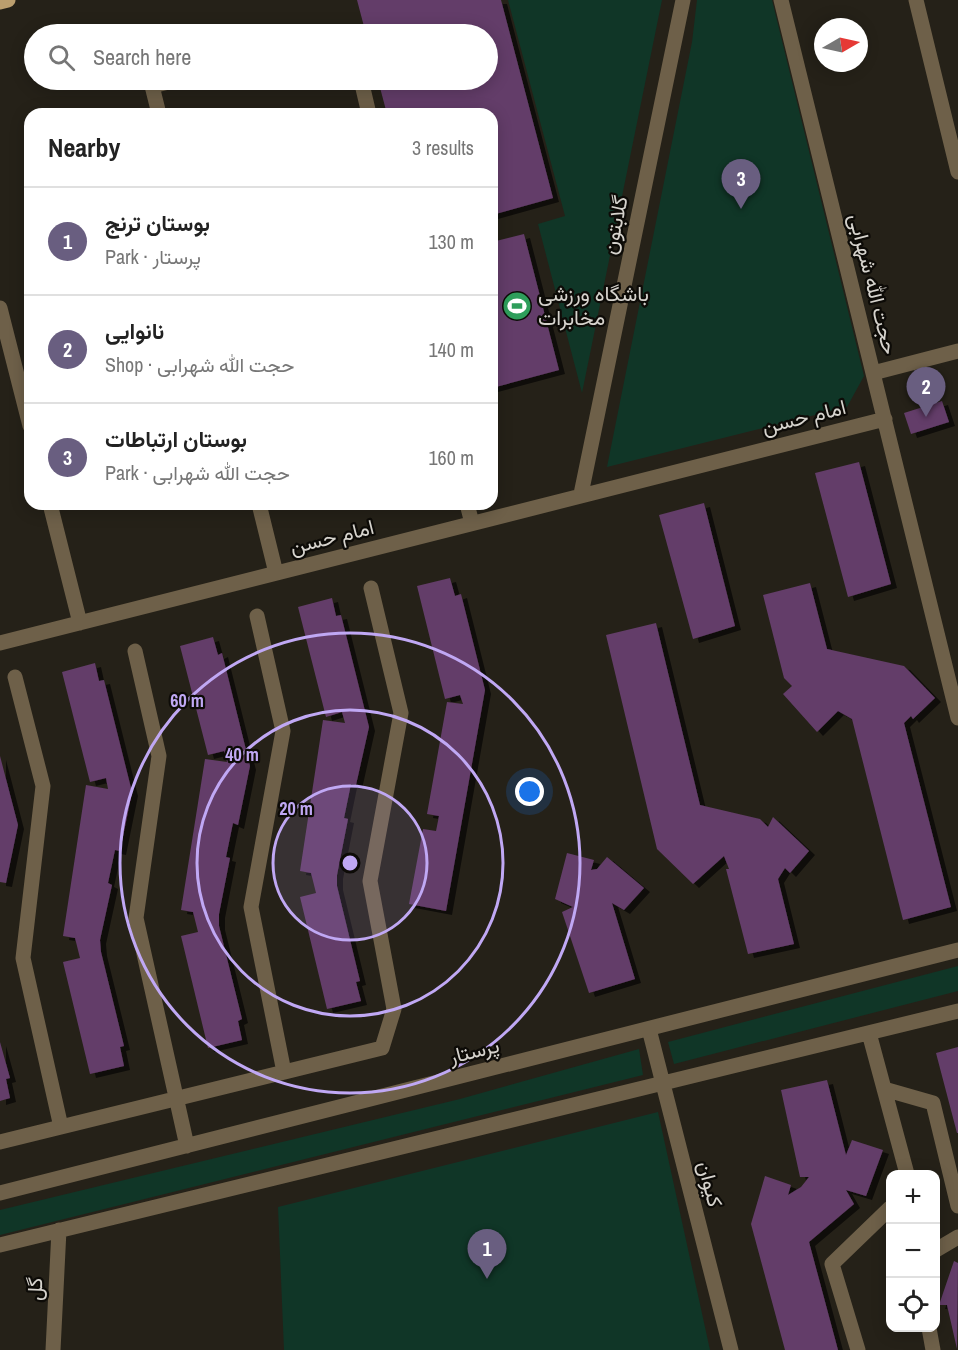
<!DOCTYPE html>
<meta charset="utf-8">
<style>
body{margin:0;font-family:"Archivo Narrow",Vazirmatn,sans-serif;background:#f2f2f2;color:#222}
.controls{position:absolute;right:18px;bottom:18px;display:grid;overflow:hidden;border-radius:12px;box-shadow:0 3px 15px #0003}
.controls button{width:54px;height:54px;display:grid;place-items:center;padding:0;border:0;border-bottom:2px solid #e0e0e0;background:#fff;color:#222;font:30px sans-serif}
.compass{position:absolute;left:814px;top:18px;width:54px;height:54px;border-radius:50%;background:#fff;box-shadow:0 3px 15px #0003;rotate:81deg}
.you{position:absolute;left:530px;top:792px;width:21px;height:21px;margin:-15px;border:4px solid #fff;border-radius:50%;background:#1a73e8;box-shadow:0 0 0 9px #1a73e833}
.badge{display:grid;place-items:center;width:39px;height:39px;border-radius:50%;background:#695e80;color:#fff;font-size:20px;font-weight:700}
.pin{position:absolute;translate:-50% -50px;filter:drop-shadow(0 2px 3px #0008)}
.pin::after{content:'';position:absolute;top:32px;width:21px;height:18px;background:inherit;clip-path:polygon(0 0,100% 0,50% 100%)}
.list{margin:0;padding:0;list-style:none}
h2{display:flex;justify-content:space-between;align-items:center;height:78px;margin:0;padding:0 24px;font-size:26px}
h2 small{font-size:20px;font-weight:400;color:#767676}
.list li{display:grid;grid-template-columns:39px 1fr auto;gap:18px;align-items:center;box-sizing:border-box;height:108px;padding:0 24px;border-top:2px solid #e0e0e0}
.list b{display:block;font-size:22px;white-space:nowrap}
.list p{margin:0;font-size:20px;white-space:nowrap;color:#767676}
.list em{font-size:20px;font-style:normal;color:#767676}
.icon{flex:none;width:33px;height:33px;fill:none;stroke:currentColor;stroke-width:2;stroke-linecap:round;stroke-linejoin:round}
.map{position:relative;flex:none;width:958px;height:1350px;overflow:hidden}
.search{position:absolute;background:#fff;box-shadow:0 3px 15px #0003;left:24px;top:24px;width:474px;height:66px;display:flex;align-items:center;gap:15px;box-sizing:border-box;padding:0 21px;border-radius:33px;color:#767676;font-size:22px}
.panel{position:absolute;background:#fff;box-shadow:0 3px 15px #0003;left:24px;top:108px;width:474px;height:402px;border-radius:18px}
.map>svg:first-child{display:block}
.green{fill:#103627}
.building{fill:#633d69;filter:url(#shadow)}
.lines{fill:none;stroke-linecap:round;stroke-linejoin:round}
.minor{stroke:#6e6049;stroke-width:15}
.major{stroke:#bb9e6e;stroke-width:15}
.ring{fill:none;stroke:#c0a8f4;stroke-width:3}
.labels{text-anchor:middle;stroke-width:4.5;stroke-linejoin:round;paint-order:stroke}
.street-label{font-size:21px;fill:#d6d3cd;stroke:#0d0b07}
.poi-label{font-size:21px;fill:#d6d3cd;stroke:#0d0b07;text-anchor:start}
.centre{fill:#c0a8f4;stroke:#0d0b07;stroke-width:3}
.ring-label{font-size:18px;text-anchor:middle;font-weight:bold;fill:#c0a8f4;stroke:#0d0b07;stroke-width:4.5;stroke-linejoin:round;paint-order:stroke}
</style>
<div class="map">
<svg width="958" height="1350" viewBox="0 0 958 1350">
<defs>
<filter id="shadow"><feDropShadow dx="6" dy="4" stdDeviation="0" flood-color="#0009"/></filter>
</defs>
<rect width="100%" height="100%" fill="#252118"/>
<path class="green" d="M508 0H662L582 393 538 224 565 216Z
M697 0H772L864 376 847 407 607 467 692 42Z
M958 966V991L674 1064 668 1042Z
M639 1049 643 1075 0 1235V1210L460 1099Z
M658 1112 710 1350H284L278 1207Z"/>
<path class="building" d="M357 0H501L553 198 492 215V114H387L378 80H488V34H366Z
M524 234 559 370 492 388V242Z
M942 401 949 422 911 434 904 413Z
M859 462 891 584 848 597 815 473Z
M704 503 735 626 693 639 659 515Z
M450 578 455 596 461 594 485 690 446 911 409 904 423 829 436 831 439 816 427 814 447 702 463 704 460 695 445 699 417 586Z
M810 583 827 649 904 666 935 698 913 719 911 716 904 723 951 907 903 920 852 719 838 711 817 732 783 694 792 686 784 678 763 595Z
M332 598 336 616 341 615 369 727 356 785 351 784 344 818 348 819 337 875V886L360 981 356 982 361 1001 327 1009 300 897 316 893 311 873 300 871 323 720 345 723 342 712 326 717 298 607Z
M656 623 700 805 760 819 768 827 773 817 809 851 790 873 785 868 778 879 794 944 748 954 726 869H729L724 856 693 884 657 849 606 635Z
M213 637 218 655 222 653 250 766 238 825 233 823 226 857 230 858 219 914V926L242 1019 238 1021 242 1040 208 1048 181 936 198 932 193 912 181 910 205 759 227 762 224 751 208 755 180 646Z
M95 663 99 681 104 680 132 792 120 851 115 850 108 883 112 885 100 940 101 952 124 1046 120 1047 124 1066 90 1074 63 962 80 958 75 938 63 936 86 785 108 789 106 778 90 782 62 672Z
M0 756 18 825 6 883 0 882Z
M567 853 594 860 591 870 597 869 607 857 644 888 624 910 612 903 635 979 589 993 562 912 573 907 555 899Z
M0 1042 10 1078 6 1079 10 1098 0 1101Z
M958 1047V1133H957L936 1053Z
M827 1080 846 1155 852 1140 883 1150 866 1196 846 1190 854 1204 809 1242 838 1350H785L751 1224 765 1176 791 1185 788 1195 801 1187 809 1177H800L781 1090Z
M954 1261 958 1263 957 1349 947 1305H939Z"/>
<g class="lines">
<path class="minor" d="M781 0 958 718
M916 0 958 172
M346 34H349
M361 80 369 114
M159 114 152 86 177 80
M0 308 30 426
M873 373 958 351
M581 494 683 0
M50 504 80 623
M259 504 276 573
M467 504 472 523
M257 616 283 731 251 907 284 1072
M0 643 885 419
M135 651 159 756 136 918 187 1146
M15 677 43 786 23 958 61 1127
M649 1029 731 1350
M869 1033 907 1174
M884 1089 933 1103 958 1206
M0 1142 382 1048 394 1009 370 881 401 713 371 588
M0 1193 958 950
M0 1245 958 1011
M936 1250 958 1237
M929 1328 933 1350
M53 1350 59 1230
M858 1350 832 1264 890 1208"/>
<path class="major" d="M0 2 8 0"/>
</g>
<circle cx="350" cy="863" r="77" fill="#c0a8f4" fill-opacity=".12"/>
<g class="ring">
<circle cx="350" cy="863" r="77"/>
<circle cx="350" cy="863" r="153"/>
<circle cx="350" cy="863" r="230"/>
</g>
<defs>
<g id="stadium-disc" transform="scale(1.5)"><circle r="9.5" fill="#2e9e5b" stroke="#0d0b07"/><path d="M0-5a6.5 5 0 1 0 0 10a6.5 5 0 1 0 0-10ZM-3.5-1.8h7v3.6h-7Z" fill="#fff"/></g>
</defs>
<g fill-rule="evenodd">
<use href="#stadium-disc" x="517" y="306"/>
</g>
<g class="labels">
<g class="street-label">
<text transform="translate(615 225) rotate(-78)" y="7">گلابتون</text>
<text transform="translate(873 284) rotate(76)" y="7">حجت الله شهرابی</text>
<text transform="translate(804 417) rotate(-14)" y="7">امام حسن</text>
<text transform="translate(332 537) rotate(-14)" y="7">امام حسن</text>
<text transform="translate(474 1051) rotate(-14)" y="7">پرستار</text>
<text transform="translate(710 1184) rotate(76)" y="7">کیوان</text>
<text transform="translate(35 1289) rotate(-87)" y="7">گل</text>
</g>
<g class="poi-label">
<text x="538" y="301">باشگاه ورزشی<tspan x="538" dy="24">مخابرات</tspan></text>
</g>
</g>
<circle cx="350" cy="863" r="9" class="centre"/>
<g class="ring-label">
<text x="187" y="707">60 m</text>
<text x="242" y="761">40 m</text>
<text x="296" y="815">20 m</text>
</g>
</svg>
<div class="controls">
<button>+</button>
<button>−</button>
<button><svg class="icon" aria-label="locate" viewBox="0 0 24 24"><circle cx="12" cy="12" r="6"/><path d="M12 2v4M12 18v4M2 12h4M18 12h4"/></svg></button>
</div>
<svg class="compass" viewBox="-18 -18 36 36"><path d="M0-13l5 13h-10z" fill="#e53935"/><path d="M0 13l5-13h-10z" fill="#767676"/></svg>
<div class="you"></div>
<div class="pin badge" style="left:487px;top:1279px">1</div>
<div class="pin badge" style="left:926px;top:417px">2</div>
<div class="pin badge" style="left:741px;top:209px">3</div>
<div class="search"><svg class="icon" aria-label="search" viewBox="0 0 24 24"><circle cx="10" cy="10" r="6"/><path d="M15 15l6 6"/></svg>Search here</div>
<section class="panel">
<h2>Nearby<small>3 results</small></h2>
<ul class="list">
<li><span class="badge">1</span><div><b>بوستان ترنج</b><p>Park · پرستار</p></div><em>130 m</em></li>
<li><span class="badge">2</span><div><b>نانوایی</b><p>Shop · حجت الله شهرابی</p></div><em>140 m</em></li>
<li><span class="badge">3</span><div><b>بوستان ارتباطات</b><p>Park · حجت الله شهرابی</p></div><em>160 m</em></li>
</ul>
</section>
</div>
